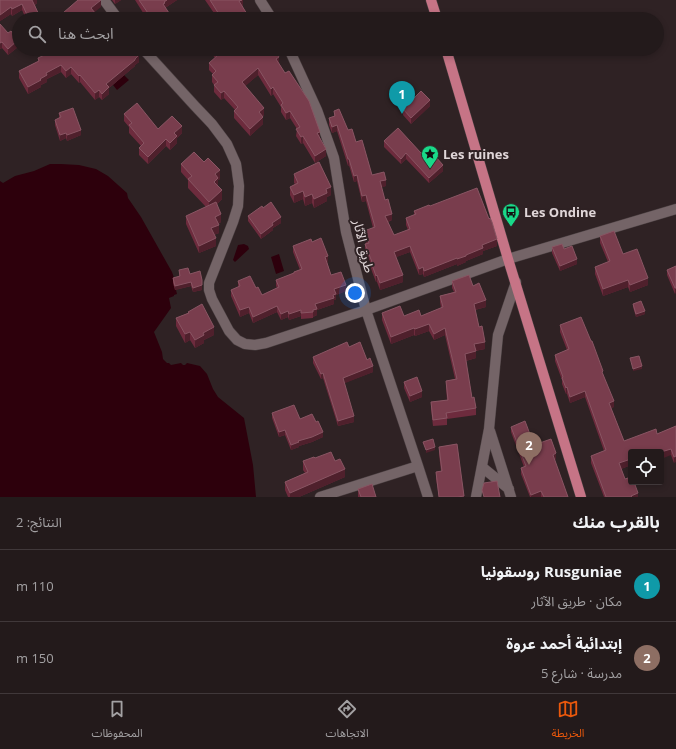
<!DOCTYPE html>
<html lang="ar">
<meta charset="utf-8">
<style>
body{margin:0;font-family:"Open Sans","Noto Sans Arabic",sans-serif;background:#2b2324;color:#f1f3f6;direction:rtl}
.controls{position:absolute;right:12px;bottom:12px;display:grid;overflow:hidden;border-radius:4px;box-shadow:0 2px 6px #0003}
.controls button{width:36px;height:36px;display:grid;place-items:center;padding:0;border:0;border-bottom:1px solid #40383a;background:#231a1b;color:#f1f3f6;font:20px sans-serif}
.you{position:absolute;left:355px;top:293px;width:14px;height:14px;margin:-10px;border:3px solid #fff;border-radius:50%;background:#1a73e8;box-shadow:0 0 0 6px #1a73e833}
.badge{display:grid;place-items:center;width:26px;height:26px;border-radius:50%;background:#ea580c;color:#fff;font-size:13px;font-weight:700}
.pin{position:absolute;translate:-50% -33px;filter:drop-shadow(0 1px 2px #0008)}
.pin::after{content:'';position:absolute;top:21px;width:14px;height:12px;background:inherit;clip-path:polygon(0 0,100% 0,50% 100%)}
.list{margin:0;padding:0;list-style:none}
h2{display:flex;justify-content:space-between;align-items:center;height:52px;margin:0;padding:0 16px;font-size:17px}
h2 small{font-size:13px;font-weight:400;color:#a3a1a3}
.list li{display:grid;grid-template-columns:26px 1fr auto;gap:12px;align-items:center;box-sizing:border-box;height:72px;padding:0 16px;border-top:1px solid #40383a}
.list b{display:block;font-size:15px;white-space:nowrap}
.list p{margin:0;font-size:13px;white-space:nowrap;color:#a3a1a3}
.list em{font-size:13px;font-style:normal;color:#a3a1a3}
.icon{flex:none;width:22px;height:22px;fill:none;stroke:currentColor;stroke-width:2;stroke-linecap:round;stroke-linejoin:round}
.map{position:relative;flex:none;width:676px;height:497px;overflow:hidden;direction:ltr}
.search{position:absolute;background:#231a1b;box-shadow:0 2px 6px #0003;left:12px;right:12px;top:12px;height:44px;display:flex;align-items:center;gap:10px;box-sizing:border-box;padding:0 14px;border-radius:22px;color:#a3a1a3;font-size:15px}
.sheet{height:196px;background:#231a1b}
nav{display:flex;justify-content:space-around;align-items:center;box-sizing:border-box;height:56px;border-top:1px solid #40383a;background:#231a1b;font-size:11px;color:#a3a1a3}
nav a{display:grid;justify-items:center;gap:2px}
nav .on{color:#ea580c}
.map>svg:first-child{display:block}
.water{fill:#2d000c}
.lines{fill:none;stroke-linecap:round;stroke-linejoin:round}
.minor-casing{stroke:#4b4042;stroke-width:11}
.major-casing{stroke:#4b4042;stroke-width:11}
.minor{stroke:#746467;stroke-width:10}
.major{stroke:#c67486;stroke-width:10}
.wall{fill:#6d2b3d}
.shaded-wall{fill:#4f202c}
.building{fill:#793d4d;stroke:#895563}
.labels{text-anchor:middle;stroke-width:4;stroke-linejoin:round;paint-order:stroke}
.poi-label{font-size:13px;font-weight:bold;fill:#e0d6d8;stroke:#2f2224;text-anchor:start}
.street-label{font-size:13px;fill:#e0d6d8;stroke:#2f2224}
</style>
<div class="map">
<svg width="676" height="497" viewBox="0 0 676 497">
<rect width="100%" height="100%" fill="#2f2224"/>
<path class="water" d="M124 75 129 80 117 90 113 85Z
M50 164H61L79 165 96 169 108 176 127 193 128 198 141 217 172 272 178 289 176 290 177 294 174 295V296L169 298 171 308 154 332 162 352 163 359 167 363H169L171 365 181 363 183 365H185L187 363 200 366 207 374 213 389 218 397 244 418 253 465 256 497H0V181L3 183 15 176 34 171Z
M244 244 248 246 249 249 235 262 233 260 238 245Z
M279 254 284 271 276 274 271 257Z"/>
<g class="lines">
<g class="minor-casing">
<path id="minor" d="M104 0 118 19
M260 0 272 19
M143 49 194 105 212 124 227 144 236 164 239 186 238 206 233 222 209 283V290L212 299 229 331 237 340 245 344 255 345 266 343 366 310 508 259 676 209
M289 49 317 110 334 158 346 232 366 310 418 466 428 497
M490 431 511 497
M482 467 509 489
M320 497 418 466
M476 497 489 429 498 335 516 282"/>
</g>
<g class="major-casing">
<path id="major" d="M431 0 437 19
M446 49 508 259 581 497"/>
</g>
<use href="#minor" class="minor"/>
<use href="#major" class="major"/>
</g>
<path class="wall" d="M0 0H37V3L35 5 40 19H26L22 10 12 16 11 14 0 21Z
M112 0H121L115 4Z
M135 0H177L165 8 173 19H147Z
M205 0H243V6H242L250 19H218Z
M0 24 18 47 8 55 2 48 0 49Z
M209 49H274L279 63 320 139 326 156 315 163 303 143 301 144 296 136 297 129 290 118 286 120 281 112V107L273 94 271 96 258 75 245 86 264 115 263 116V124L250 136 234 118V111L235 110 224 98 221 100 214 92V85L212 82V75L213 74 209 70V63L215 58 209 50Z
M53 51 139 62 135 65V66L109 88V94L102 100 99 97 95 100 80 82 79 83 71 74 66 78 61 72 47 79V82L41 85V87L28 94 19 78V71L38 61V58Z
M430 106 411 124 403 115V109Z
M334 111 356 142 372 175 386 186 381 187 385 200 392 220 388 222 394 235 408 230 406 225V218L414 215V211L430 206 497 246 483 251V254L466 261V262L457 266V264L424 277 423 274 419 275 410 252 396 257 403 282 380 290 377 282H376L371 269V264L365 250V244H367L364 238V231L373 228 366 201 362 202 357 181 354 182 349 165 348 166 337 131 332 133 329 125V118L334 116Z
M59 113 81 135 67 141 66 138 60 141 55 125V120L59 118Z
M124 114 158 129 182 133 177 138V143L170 150 166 146 148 164 139 155V148L141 146 129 133V127L124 121Z
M384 141 421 153 443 171 429 183 406 159 401 164 384 147Z
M181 164 220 179 218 180V186L222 199 217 204 221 222 218 224 219 233 214 235 216 246 199 253 186 224V216L206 207 188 188V180L181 172Z
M294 174 331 195 327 197V201L314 208 312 203 305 206 303 199 294 203 290 195V187L295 184 294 183Z
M263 208 281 223 273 228V230L261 239 248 221V216Z
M600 236 623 254 648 285 630 292 628 287 603 296 595 274V267L608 262 600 243Z
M312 242 328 262H327L331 275 346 291 336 295V300H334V304L317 310V315L313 317V318L301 319V316L289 320 288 317 281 320 277 312 253 323 249 313 240 317 231 296V290L238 287V281L256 288 262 295 277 288 276 286V280L294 273V272L300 270 293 252V246Z
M552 247 564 249 577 264 560 271 552 253Z
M676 266 675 294 667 275V270Z
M179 270 190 274 202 290 193 292 191 286 175 290 173 283V278L179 277Z
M452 281 473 286 486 307 475 310 479 327 485 349 475 351 476 358 466 361 472 398 476 408V415L447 419V425L433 426 431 409V402L447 400 446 387V381L455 379 445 335 434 340 429 331 415 336 414 335 391 344 382 320V313L404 316H421L441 308 440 302V296L454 292 452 288Z
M633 304 645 314 636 317 633 307Z
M188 312 214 335 204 340V343L195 348 190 340 185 343 176 326V318L188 313Z
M560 325 603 374 614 407 611 408 624 441 657 434 676 426 674 463 671 455 661 452H631V465L621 469 625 479 638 497H604L591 463V456L604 451 585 397 570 403 567 394H566L562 384V380L555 361V355L567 350 560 332Z
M349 347 367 360 373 372 344 383 354 422 338 426 323 378 321 379 313 363V357Z
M404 382 422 397 410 402 404 388Z
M272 413 300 419 323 437 312 442 299 446V447L291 450 285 435 279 437 272 418Z
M511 427 534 445 556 459 554 460 568 497H530L521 474V468L524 467 511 432Z
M457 444 464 497H439L436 479V472L441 471 439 454V447Z
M315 458 335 461 345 477 299 497H288L285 490V482L305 473 303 470V461Z
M358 489 376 497H358Z"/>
<path class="shaded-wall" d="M32 0H37V3L32 7Z
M101 0V7L91 15V8Z
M115 0H121L115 4Z
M167 0H177L165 8 163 4 164 2Z
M242 0H243V6L239 8V1Z
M22 4V10L12 16V9Z
M11 7V14L0 21V15Z
M18 40V47L8 55V49Z
M2 42V48L0 49V43Z
M139 55V62L135 65V66L109 88V94L102 100V94L106 84Z
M279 57V64L276 59Z
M61 65V72L47 79V82L41 85V87L28 94V87L46 73Z
M71 67V74L66 78V71Z
M258 68V75L242 89V82Z
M80 75V82L79 83V76Z
M273 87V94L271 96V89Z
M99 90V97L95 100V93Z
M224 91V98L221 100V93Z
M430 100V106L411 124V118Z
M264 108V115L259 119V112Z
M290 111V118L286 120V113Z
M263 117V124L250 136V129Z
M337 125V131L332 133V127Z
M182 126V133L177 138V143L170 150V143L174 133Z
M81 130V135L67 141V135Z
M320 132V139L317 140V133Z
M66 133V138L60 141V135Z
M303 136V143L301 144V137Z
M166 139V146L148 164V157Z
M326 149V156L315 163V156Z
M406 153V159L401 164V159Z
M348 159H349V165L348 166Z
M443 165V171L429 183V178Z
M220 170V179L218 180V186L214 182 215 174Z
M357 175V181L354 182V176Z
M386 180V186L380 188V181Z
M331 187V195L327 197V201L314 208V199L326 189Z
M222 190V199L209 211V202Z
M303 191V199L294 203V195Z
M312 194V203L305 206V197Z
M366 195V201L362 202V196Z
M221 214V222L215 225V217Z
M392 214V220L385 222V216Z
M281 217V223L273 228V230L261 239V234L272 223Z
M219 225V233L211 236V228Z
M216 238V246L199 253V246Z
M497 239V246L483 251V254L466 261V262L457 266V259L482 245Z
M410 246V252L394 258V252Z
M328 256V262L325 263V257Z
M457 258V264L424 277V271Z
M577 259V264L560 271V266Z
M423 267V274L419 275V269Z
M377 275V282H376V276Z
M403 275V282L380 290V283Z
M648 278V285L630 292V285Z
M628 280V287L603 296V289Z
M191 282V286L175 290V286Z
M202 285V290L193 292V288Z
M346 285V291L336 295V300H334V304L317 310V315L313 317V310L315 304 333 295 334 289Z
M675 288H676V293L675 294Z
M486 300V307L474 310V304Z
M277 306V312L253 323V317Z
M249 307V313L240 317V310Z
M301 310V316L289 320V314Z
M288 311V317L281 320V314Z
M645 311V314L636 317V314Z
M429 324V331L415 336V329Z
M214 327V335L204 340V343L195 348V340L203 333Z
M414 328V335L391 344V337Z
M445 328V335L434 340V334Z
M190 332V340L185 343V334Z
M485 342V349L474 351V344Z
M476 351V358L465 361V354Z
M373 366V372L343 384V378Z
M642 366V369L633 371V369Z
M323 373V378L321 379V374Z
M567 387V394H566V388Z
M422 391V397L410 402V396Z
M585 391V397L570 403V397Z
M614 401V407L609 409V403Z
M354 416V422L338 426V421Z
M285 430V435L279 437V432Z
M323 432V437L312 442 299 446V447L291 450V445L298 441Z
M435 447V450L426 453V450Z
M671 449V455L661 459V452Z
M556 453V459L553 460V455Z
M676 456V462L674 463V457Z
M631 459V465L619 470V463Z
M345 469V477L299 497H290V493Z
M541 491V497H531V495Z
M638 493V497H631V496Z"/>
<path class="building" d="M0 0H32L40 17 37 19H29L22 4 12 9 11 7 0 15Z
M78 0H101L91 8 100 19H56Z
M139 0H167L164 2 165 3 163 4 173 19H152Z
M210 0H242L239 1 250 19H222Z
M107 17 109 19H104Z
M0 24 8 33 11 31 18 40 8 49 2 42 0 43Z
M55 49H134L139 55 135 59V60L106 84 109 87 102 94 99 90 95 93 80 75 79 76 71 67 66 71 61 65 46 73 47 75 40 79 41 80 28 87 19 71 39 61 38 58 53 51Z
M213 49H274L279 57 276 59 285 73 289 71 309 101 320 132 317 133 326 149 315 156 303 136 301 137 296 129 300 127 290 111 286 113 281 105 283 103 273 87 271 89 258 68 242 82 264 108 259 112 263 117 250 129 234 111 238 107 224 91 221 93 214 85 218 82 212 75 216 71 209 63 218 55Z
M421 91 430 100 411 118 403 109Z
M137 103 158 129 172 116 182 126 174 133 177 136 170 143 166 139 148 157 139 148 144 143 129 125 132 123 124 114Z
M73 108 81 130 67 135 66 133 60 135 55 120 61 117 59 113Z
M339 109 348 130 352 129 356 142 362 140 372 175 384 172 386 180 380 181 385 200 388 199 392 214 385 216 394 235 410 229 406 218 416 214 414 211 429 205 430 206 477 188 489 219 490 218 492 222 497 239 482 245 483 248 466 255V256L457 259V258L424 271 423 267 419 269 410 246 394 252 403 275 380 283 377 275 376 276 371 262H372L365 244 369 243 364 231 375 227 366 195 362 196 357 175 354 176 349 159H348L337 125 332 127 329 118 335 116 334 111Z
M398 128 421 153 427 147 443 165 429 178 406 153 401 159 384 141Z
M194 152 204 162 208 158 220 170 215 174 218 178 214 182 222 190 209 202 188 179 192 176 181 164Z
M319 162 331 187 326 189 327 193 314 199 312 194 305 197 303 191 294 195 290 187 298 183 294 174Z
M216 202 221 214 215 217 219 225 211 228 216 238 199 246 186 216Z
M271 202 281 217 272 223 273 225 261 234 248 216 262 206 263 208Z
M614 231 623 254 637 249 648 278 630 285 628 280 603 289 595 267 610 261 600 236Z
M321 238 328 256 325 257 331 275 341 272 346 285 334 289 336 294 333 295 334 298 315 304 317 309 313 310V312L301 313V310L289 314 288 311 281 314 277 306 253 317 249 307 240 310 231 290 240 286 238 281 250 276 256 288 258 287 262 295 279 287 276 280 294 273V272L302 269 293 246 311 239 312 242Z
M562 244 564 249 572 246 577 259 560 266 552 247Z
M676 266V288H675L667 270Z
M188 268 190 274 200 271 202 280V285L193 288 191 282 175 286 173 278 180 276 179 270Z
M469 275 473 286 479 283 486 300 474 304 479 327 482 326 485 342 474 344 476 351 465 354 467 367 472 398 474 397 476 408 446 413 447 418 433 420 431 402 448 400 446 381 457 379 445 328 434 334 429 324 415 329 414 328 391 337 382 313 400 306 404 316 419 310 421 316 443 307 440 296 456 292 452 281Z
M641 301 645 311 636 314 633 304Z
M202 304 214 327 203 333 204 335 195 340 190 332 185 334 176 318 189 313 188 312Z
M581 317 591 341H592L603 371 602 372 614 401 609 403 624 441 656 429 657 434 676 426V456L674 457 671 449 661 452H631V459L619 463 625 479 631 477V482H634L638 493 631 496 632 497H606L591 456 606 450 585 391 570 397 567 387 566 388 562 378 563 377 555 355 569 349 560 325Z
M347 342 349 347 360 342 367 360 370 358 373 366 343 378 354 416 338 421 323 373 321 374 313 357Z
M639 356 642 366 633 369 630 358Z
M417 377 422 391 410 396 404 382Z
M294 405 300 419 312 414 316 422 318 421 323 432 312 437 298 441 299 442 291 445 285 430 279 432 272 413Z
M525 421 534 445 551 439 556 453 553 455 568 497H544L541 491 531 495 521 468 526 466 511 427Z
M433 439 435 447 426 450 423 442Z
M457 444 464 496 458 497H439L436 472 442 471 439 447Z
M331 452 335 461 340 459 345 469 290 493 285 482 308 472 303 461 314 457 315 458Z
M497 481 500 497H484L482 490 484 483Z
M372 484 376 497H361L358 489Z"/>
<defs>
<g id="sight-pin" transform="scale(0.9)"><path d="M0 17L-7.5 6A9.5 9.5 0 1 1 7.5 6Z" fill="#19d989" stroke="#2f2224"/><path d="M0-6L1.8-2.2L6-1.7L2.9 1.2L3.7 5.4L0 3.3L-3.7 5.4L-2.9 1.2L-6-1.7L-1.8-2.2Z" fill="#111"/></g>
<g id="bus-pin" transform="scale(0.9)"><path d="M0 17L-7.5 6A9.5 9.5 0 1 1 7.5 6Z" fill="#19d989" stroke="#2f2224"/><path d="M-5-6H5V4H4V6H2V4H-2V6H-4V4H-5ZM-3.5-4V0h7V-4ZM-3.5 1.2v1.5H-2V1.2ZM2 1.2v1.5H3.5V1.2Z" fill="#111"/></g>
</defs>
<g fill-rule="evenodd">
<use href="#sight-pin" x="430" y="154"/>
<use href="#bus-pin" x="511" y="212"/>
</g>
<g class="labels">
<g class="poi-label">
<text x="443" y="159">Les ruines</text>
<text x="524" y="217">Les Ondine</text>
</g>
<g class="street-label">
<text transform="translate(364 246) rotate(77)" y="5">طريق الآثار</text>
</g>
</g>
</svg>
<div class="controls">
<button><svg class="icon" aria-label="locate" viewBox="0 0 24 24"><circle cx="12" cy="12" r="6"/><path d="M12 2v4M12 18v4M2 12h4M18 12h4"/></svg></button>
</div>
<div class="you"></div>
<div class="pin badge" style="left:402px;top:114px;background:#0f9aa8">1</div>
<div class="pin badge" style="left:529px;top:465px;background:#8d6e63">2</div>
<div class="search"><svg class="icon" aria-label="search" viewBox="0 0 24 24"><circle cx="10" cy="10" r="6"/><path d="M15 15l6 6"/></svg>ابحث هنا</div>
</div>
<section class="sheet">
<h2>بالقرب منك<small>النتائج: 2</small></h2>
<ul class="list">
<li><span class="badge" style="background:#0f9aa8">1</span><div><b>Rusguniae روسقونيا</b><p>مكان · طريق الآثار</p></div><em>110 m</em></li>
<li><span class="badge" style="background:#8d6e63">2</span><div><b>إبتدائية أحمد عروة</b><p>مدرسة · شارع 5</p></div><em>150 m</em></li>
</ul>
</section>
<nav>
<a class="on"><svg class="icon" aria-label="map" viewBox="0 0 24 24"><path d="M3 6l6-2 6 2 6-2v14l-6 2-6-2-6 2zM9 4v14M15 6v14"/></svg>الخريطة</a>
<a><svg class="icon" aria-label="directions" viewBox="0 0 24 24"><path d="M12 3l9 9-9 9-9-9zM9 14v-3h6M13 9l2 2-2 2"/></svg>الاتجاهات</a>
<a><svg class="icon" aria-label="saved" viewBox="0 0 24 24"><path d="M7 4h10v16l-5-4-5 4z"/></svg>المحفوظات</a>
</nav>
